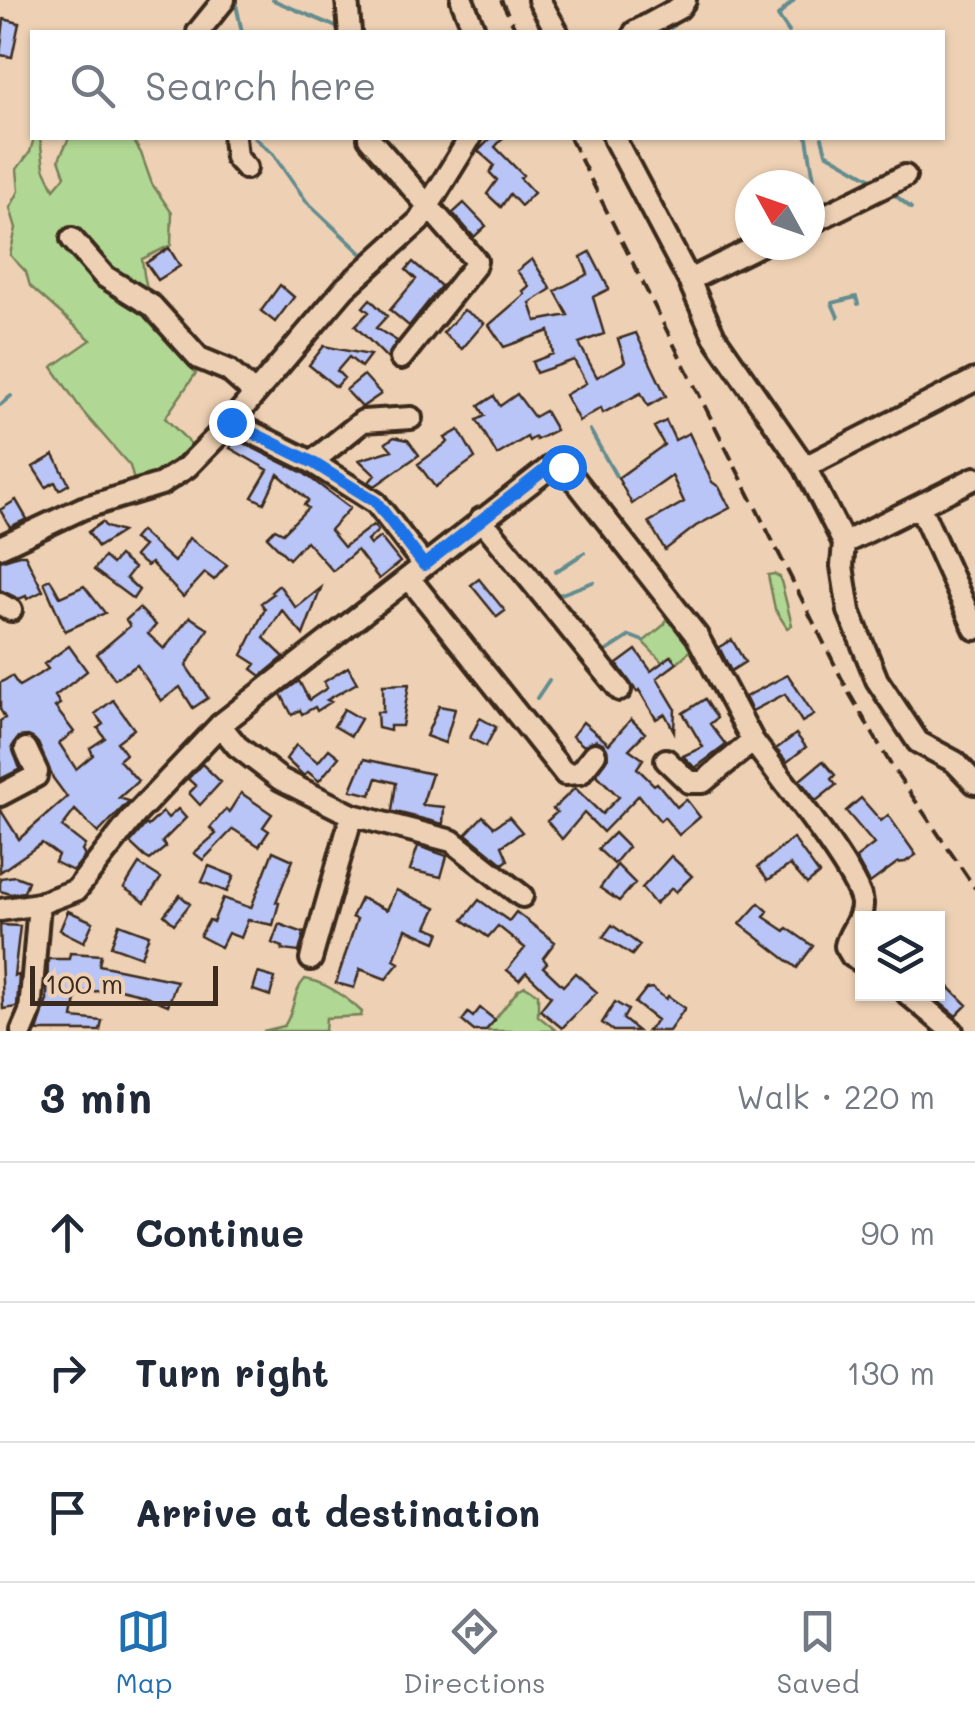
<!DOCTYPE html>
<meta charset="utf-8">
<style>
body{margin:0;font-family:Mali,sans-serif;background:#f2f2f3;color:#1f2937}
.controls{position:absolute;right:30px;bottom:30px;display:grid;overflow:hidden;border-radius:0px;box-shadow:0 2px 8px #0004}
.controls button{width:90px;height:90px;display:grid;place-items:center;padding:0;border:0;border-bottom:2px solid #e0e1e3;background:#fff;color:#1f2937;font:50px sans-serif}
.compass{position:absolute;left:735px;top:170px;width:90px;height:90px;border-radius:50%;background:#fff;box-shadow:0 2px 8px #0004;rotate:310deg}
.scale{position:absolute;left:30px;bottom:25px;width:188px;box-sizing:border-box;padding-left:10px;border:5px solid #3b2a1e;border-top:0;font-size:28px;line-height:35px;white-space:nowrap;color:#3b2a1e;-webkit-text-stroke:8px #eed1b4;paint-order:stroke}
.stop{position:absolute;width:30px;height:30px;margin:-22px;border:8px solid #1a73e8;border-radius:50%;background:#fff}
.stop.end{background:#1a73e8;border-color:#fff;box-shadow:0 2px 10px #0008}
.list{margin:0;padding:0;list-style:none}
h2{display:flex;justify-content:space-between;align-items:center;height:130px;margin:0;padding:0 40px;font-size:42px}
h2 small{font-size:32px;font-weight:400;color:#747a83}
.list li{display:grid;grid-template-columns:65px 1fr auto;gap:30px;align-items:center;box-sizing:border-box;height:140px;padding:0 40px;border-top:2px solid #e0e1e3}
.list b{display:block;font-size:38px;white-space:nowrap}
.list em{font-size:32px;font-style:normal;color:#747a83}
.icon{flex:none;width:55px;height:55px;fill:none;stroke:currentColor;stroke-width:2;stroke-linecap:round;stroke-linejoin:round}
.map{position:relative;flex:none;width:975px;height:1031px;overflow:hidden}
.search{position:absolute;background:#fff;box-shadow:0 2px 8px #0004;left:30px;right:30px;top:30px;height:110px;display:flex;align-items:center;gap:25px;box-sizing:border-box;padding:0 35px;border-radius:0px;color:#747a83;font-size:38px}
.sheet{height:550px;background:#fff}
nav{display:flex;justify-content:space-around;align-items:center;box-sizing:border-box;height:140px;border-top:2px solid #e0e1e3;background:#fff;font-size:28px;color:#747a83}
nav a{display:grid;justify-items:center;gap:5px}
nav .on{color:#1f6fb2}
.map>svg:first-child{display:block}
.green{fill:#b0d793;stroke:#768058;stroke-width:2.5}
.lines{fill:none;stroke-linecap:round;stroke-linejoin:round}
.stream{stroke:#638c8f;stroke-width:4}
.building{fill:#b9c5f6;stroke:#3b2a1e;stroke-width:2.5}
.minor-casing{stroke:#3b2a1e;stroke-width:28}
.minor{stroke:#eed1b4;stroke-width:20}
.rail{stroke:#3b2a1e;stroke-width:4;stroke-dasharray:15 8;stroke-linecap:butt}
.route{stroke:#1a73e8;stroke-width:12}
</style>
<div class="map">
<svg width="975" height="1031" viewBox="0 0 975 1031">
<rect width="100%" height="100%" fill="#eed1b4"/>
<filter id="ink" filterUnits="userSpaceOnUse"><feTurbulence type="fractalNoise" baseFrequency=".01" numOctaves="2"/><feDisplacementMap in="SourceGraphic" scale="20" xChannelSelector="R" yChannelSelector="G"/><feConvolveMatrix kernelMatrix="1 2 1 2 8 2 1 2 1" color-interpolation-filters="sRGB"/></filter>
<g filter="url(#ink)">
<path class="green" d="M34 138H40L44 168 54 189 65 176 59 159 69 138H132L141 153 152 184 172 213 171 245 142 259C146 306 165 339 196 373L165 418 192 445 155 481 136 488 130 466 83 412 52 367 91 340 30 286 26 272 10 255 16 228 10 208 19 191 17 169 30 152Z
M774 574 780 577 792 625 787 628 775 609 768 575Z
M672 612 691 645 690 651 672 667 665 665 643 642 665 624 667 614Z
M305 979C325 982 347 998 362 1012L361 1016 326 1018 325 1031H263L284 1026C295 1011 292 993 305 979Z
M525 986 538 994V1016L557 1031H486L518 990Z"/>
<g class="lines">
<path class="stream" d="M235 0 242 32
M273 0 341 29
M667 26 671 28 681 17
M789 32 778 16 794 0
M255 138 273 154 306 201 363 255
M807 138 814 180
M822 138 826 153 875 181
M891 192 911 208
M838 317 832 303 856 297 858 304
M0 405 11 396
M590 430 616 476
M555 572 584 553
M556 596 593 582
M602 654 630 636 643 641
M537 698 549 680"/>
</g>
<path class="building" d="M4 19 19 23 12 57 0 55Z
M491 138H503L495 147 523 175 520 178 534 193 521 206 510 194 501 207 487 194 497 180 490 173 494 165 478 151Z
M464 203 486 226 474 237 453 213Z
M169 248 180 266 158 280 146 263Z
M590 252 609 289 593 297 604 334 579 343 597 377 625 362 618 339 636 333 666 396 648 406 641 393 603 413 601 408 579 421 565 395 586 383 574 360 536 373 532 362 553 354 549 331 504 347 489 325 525 294 523 291 529 286 517 271 532 259 551 289 530 303 536 321 568 315 555 291 588 274 581 257Z
M413 262 441 286 409 326 390 310 416 279 406 270Z
M280 285 294 297 275 322 261 311Z
M370 299 387 316 376 328 397 341 387 358 355 326 369 312 363 307Z
M464 310 484 323 462 349 443 333Z
M324 346 338 349 370 355 361 367 349 357 337 371 344 378 336 387 309 365Z
M364 375 381 394 362 407 346 390Z
M517 394 534 417 545 411 556 430 536 440 535 437 529 441 527 437 497 455 477 420 485 416 479 406 494 396 500 406Z
M666 421 675 440 689 433 712 482 719 487 730 508 696 526 665 550 649 522 684 502 672 476 632 504 618 478 664 445 654 427Z
M459 430 475 458 435 487 418 464 448 442 445 438Z
M394 437 408 440 419 455 375 486 369 482 375 475 359 460 392 450 386 443Z
M235 439 305 474 350 508 330 530 344 547 373 525 378 531 367 541 370 545 380 537 400 562 379 579 357 550 333 571 306 541 289 559 267 537 275 529 283 533 308 508 304 505 308 500 278 474 264 503 252 497 268 470 230 448Z
M54 455 69 484 59 490 55 482 46 487 33 467Z
M16 500 27 519 10 527 0 510Z
M102 522 106 527 122 532 98 547 88 532Z
M140 531 174 562 189 538 227 565 214 580 205 573 183 597 151 563 147 566 134 556 143 546 133 539Z
M19 555H25L43 591 27 599 26 596 19 599 0 590V561Z
M119 556 134 568 126 578 139 590 133 599 94 570 104 557 112 564Z
M50 579 60 597 84 586 105 613 65 631 44 582Z
M479 579 505 611 497 617 471 585Z
M279 585 296 608 321 588 303 635 282 610 264 638 284 657 261 676 252 669 256 664 242 655 265 609 261 603 273 594 271 592Z
M139 608 156 625 148 634 164 649 190 617 208 629 186 666 208 698 193 708 180 687 161 701 137 665 115 679 97 654 130 626 126 620Z
M732 640 745 662 731 671 719 647Z
M69 646 87 671 55 696 60 704 55 707 74 732 59 743 76 769 93 755 90 748 105 738 98 728 103 724 95 714 113 700 134 729 117 742 126 754 119 760 138 781 119 798 129 801 98 833 75 810 62 827 85 845 82 851 85 856 73 871 55 862 58 855 42 843 0 872V809L19 839 67 797 53 778 38 743 28 736 19 737 12 747 20 769 0 779V721L5 718 0 709V683L12 676 19 686 48 669 44 664Z
M636 650 651 671 671 656 677 663 657 678 675 708 674 731 665 714 656 719 639 690 637 692 617 664Z
M348 667 357 683 327 700 331 702 317 711 315 707 302 714 300 710 292 715 281 694 299 681 309 700 327 688 324 682Z
M788 675 814 715 802 722 785 694 752 711 745 697Z
M409 684 402 726H390V731L378 728 377 712H383V685Z
M705 699 717 718 710 724 726 745 695 768 683 756 703 747 683 713Z
M439 706 455 709 445 743 426 736Z
M344 709 361 719 351 736 334 726Z
M480 718 496 727 486 746 470 738Z
M631 719 645 733 629 749 643 759 637 768 654 785 657 783 677 807 686 799 700 817 679 835 664 817 660 821 639 795 603 832 584 813 562 839 547 821 557 812 553 809 575 788 602 814 619 797 596 774 608 757 604 744 596 740 584 746 572 736 583 722 609 744Z
M796 734 806 747 787 762 776 749Z
M296 745 318 762 329 749 339 757 319 781 308 772 304 776 286 759Z
M364 759 432 774 422 805 444 807 443 824 392 811 396 783 377 778 371 795 351 790Z
M823 761 835 775 831 779 836 785 816 801 800 780Z
M202 764 221 782 200 805 189 793 196 786 188 779Z
M241 793 272 814 263 827 269 831 259 846 233 829 203 860 194 853 216 834 210 828 226 809 229 812Z
M861 798 881 821 888 815 916 855 905 862 897 863 870 883 856 858 874 844 846 811Z
M178 809 186 818 162 842 166 847 150 860 145 857 130 843 146 824 148 826 163 812 168 818Z
M483 816 494 827 509 817 522 832 502 846 508 860 503 864 466 834Z
M614 833 628 847 614 864 598 849Z
M793 838 819 874 807 884 790 865 768 880 758 867Z
M418 846 447 856 441 877 410 870Z
M273 851 293 860 276 902 279 903 273 925 248 920 241 938 228 933 221 947 200 936 209 920 213 922 223 898 251 908Z
M671 856 692 876 676 892 672 888 655 904 642 888Z
M139 864 161 878 145 902 124 888Z
M617 865 635 883 619 901 600 888Z
M209 866 234 876 227 892 202 882Z
M15 876 28 881 24 892 11 894 0 891V878Z
M396 890 436 908 427 927 440 932 436 942 406 929 394 960 399 963 386 979 360 969 354 988 336 983 357 919 352 917 361 898 387 910Z
M180 895 190 904 174 924 164 915Z
M479 900 509 921 516 912 555 942 543 958 547 963 543 967 563 986 575 973 597 992 562 1028 540 1010 551 996 526 972 519 980 507 970 525 948 498 926 488 937 463 920Z
M759 903 768 911 764 917 785 931 787 928 813 946 797 968 740 924Z
M68 911 93 922 84 942 60 930Z
M119 924 149 935 141 957 111 946Z
M279 924 304 933 299 952 282 950 283 947 272 943Z
M0 925 20 926 14 976 19 975 17 1007 3 1009Z
M612 925 640 945 632 955 603 937Z
M70 953 101 955 99 965 177 981 168 1005 141 994 103 985V991L77 992 73 1018 102 1021 100 1031H37L47 1000 48 959H69Z
M258 973 275 978 270 996 253 990Z
M945 983 967 1005 956 1016 932 996Z
M652 988 666 999 668 996 685 1008 669 1031H647L657 1020 635 1003 646 989Z
M615 1002 628 1010 623 1019 638 1031H613L602 1023Z
M480 1008 495 1020 485 1031H474L462 1021 468 1013 473 1017Z"/>
<g class="lines">
<g class="minor-casing">
<path id="minor" d="M347 0 350 32
M462 0 475 32
M539 0 557 32
M198 32 224 0
M635 32 679 8 685 0
M234 138 236 157 246 168
M369 138 476 261 474 267 401 358
M614 138 689 280 714 336 805 467 844 543 842 566 849 611 877 680 918 742 955 762 975 783
M810 223 905 176
M72 239 104 276 152 306 199 358 228 370 254 393
M689 280 760 245
M231 422 312 462 376 503 424 565
M312 462 363 421 411 418
M805 467 975 380
M920 507 975 629
M481 519 620 690
M844 543 975 478
M0 547 83 508 161 484 187 467 231 422 345 288 419 221 470 138
M409 578 565 774 580 773 595 754
M0 604 11 610
M220 725 237 746 280 779 352 815 452 841 522 896
M753 741C775 771 858 873 862 903 863 920 849 931 846 946L852 956 862 962
M0 795 36 776 37 772 26 749
M0 910 39 904 76 890 134 816 220 725 553 465 568 471 697 636 753 741 703 782H689L666 760
M311 959 352 815
M908 994 952 1031
M22 1031 30 1012 39 904"/>
</g>
<use href="#minor" class="minor"/>
<path class="rail" d="M501 0 517 32
M570 138 849 693 891 765 975 888"/>
</g>
</g>
<g class="lines" filter="url(#ink)">
<path class="route" d="M231 422 312 462 376 502 424 565 547 468 563 467"/>
</g>
</svg>
<div class="controls">
<button><svg class="icon" aria-label="layers" viewBox="0 0 24 24"><path d="M12 4l9 5-9 5-9-5zM3 14l9 5 9-5"/></svg></button>
</div>
<svg class="compass" viewBox="-18 -18 36 36"><path d="M0-13l5 13h-10z" fill="#e53935"/><path d="M0 13l5-13h-10z" fill="#747a83"/></svg>
<div class="scale">100 m</div>
<div class="stop" style="left:563px;top:467px"></div>
<div class="stop end" style="left:231px;top:422px"></div>
<div class="search"><svg class="icon" aria-label="search" viewBox="0 0 24 24"><circle cx="10" cy="10" r="6"/><path d="M15 15l6 6"/></svg>Search here</div>
</div>
<section class="sheet">
<h2>3 min<small>Walk · 220 m</small></h2>
<ul class="list">
<li><svg class="icon" aria-label="ahead" viewBox="0 0 24 24"><path d="M12 20V5M6 11l6-6 6 6"/></svg><div><b>Continue</b></div><em>90 m</em></li>
<li><svg class="icon" aria-label="right" viewBox="0 0 24 24"><path d="M7 20v-9h11M14 6l5 5-5 5"/></svg><div><b>Turn right</b></div><em>130 m</em></li>
<li><svg class="icon" aria-label="arrive" viewBox="0 0 24 24"><path d="M6 21V4h12l-3 4 3 4H6"/></svg><div><b>Arrive at destination</b></div></li>
</ul>
</section>
<nav>
<a class="on"><svg class="icon" aria-label="map" viewBox="0 0 24 24"><path d="M3 6l6-2 6 2 6-2v14l-6 2-6-2-6 2zM9 4v14M15 6v14"/></svg>Map</a>
<a><svg class="icon" aria-label="directions" viewBox="0 0 24 24"><path d="M12 3l9 9-9 9-9-9zM9 14v-3h6M13 9l2 2-2 2"/></svg>Directions</a>
<a><svg class="icon" aria-label="saved" viewBox="0 0 24 24"><path d="M7 4h10v16l-5-4-5 4z"/></svg>Saved</a>
</nav>
